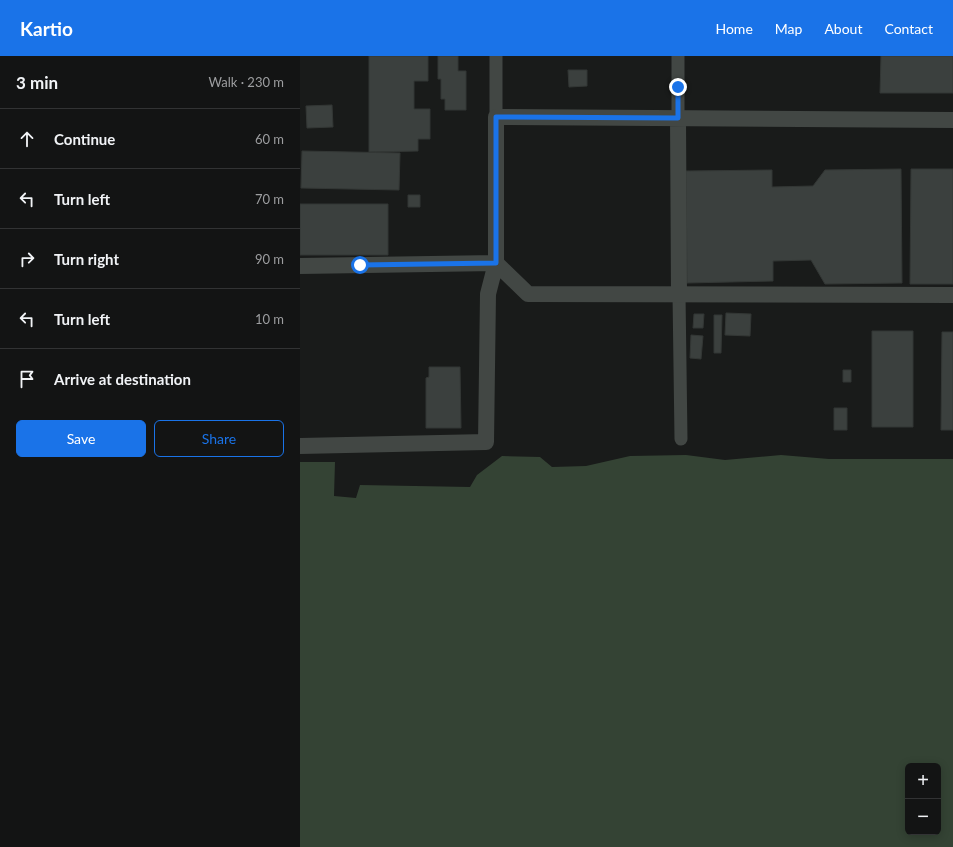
<!DOCTYPE html>
<meta charset="utf-8">
<style>
body{margin:0;font-family:Lato,sans-serif;background:#1c1d1d;color:#f1f3f6}
.controls{position:absolute;right:12px;bottom:12px;display:grid;overflow:hidden;border-radius:6px;box-shadow:0 2px 10px #0003}
.controls button{width:36px;height:36px;display:grid;place-items:center;padding:0;border:0;border-bottom:1px solid #323334;background:#131414;color:#f1f3f6;font:20px sans-serif}
.stop{position:absolute;width:12px;height:12px;margin:-9px;border:3px solid #1a73e8;border-radius:50%;background:#fff}
.stop.end{background:#1a73e8;border-color:#fff;box-shadow:0 1px 4px #0008}
.list{margin:0;padding:0;list-style:none}
h2{display:flex;justify-content:space-between;align-items:center;height:52px;margin:0;padding:0 16px;font-size:17px}
h2 small{font-size:13px;font-weight:400;color:#9d9ea0}
.list li{display:grid;grid-template-columns:26px 1fr auto;gap:12px;align-items:center;box-sizing:border-box;height:60px;padding:0 16px;border-top:1px solid #323334}
.list b{display:block;font-size:15px;white-space:nowrap}
.list em{font-size:13px;font-style:normal;color:#9d9ea0}
.actions{display:flex;gap:8px;padding:12px 16px}
.actions a{flex:1;padding:9px 0;border:1px solid #1a73e8;border-radius:6px;text-align:center;font-size:14px;color:#1a73e8}
.actions .main{background:#1a73e8;color:#fff}
.icon{flex:none;width:22px;height:22px;fill:none;stroke:currentColor;stroke-width:2;stroke-linecap:round;stroke-linejoin:round}
.map{position:relative;flex:none;width:653px;height:791px;overflow:hidden}
header{display:flex;align-items:center;gap:24px;box-sizing:border-box;height:56px;padding:0 20px;background:#1a73e8;color:#fff}
header strong{font-size:19px}
nav{display:flex;gap:22px;margin-inline-start:auto;font-size:14px}
main{display:flex}
aside{flex:1;background:#131414}
.map>svg:first-child{display:block}
.water{fill:#344334;fill-rule:evenodd}
.building{fill:#3b403e;stroke:#333735}
.lines{fill:none;stroke-linecap:round;stroke-linejoin:round}
.minor{stroke:#424744;stroke-width:13}
.tertiary{stroke:#424744;stroke-width:16}
.route{stroke:#1a73e8;stroke-width:5}
</style>
<header>
<strong>Kartio</strong>
<nav><a>Home</a><a>Map</a><a>About</a><a>Contact</a></nav>
</header>
<main>
<aside>
<h2>3 min<small>Walk · 230 m</small></h2>
<ul class="list">
<li><svg class="icon" aria-label="ahead" viewBox="0 0 24 24"><path d="M12 20V5M6 11l6-6 6 6"/></svg><div><b>Continue</b></div><em>60 m</em></li>
<li><svg class="icon" aria-label="left" viewBox="0 0 24 24"><path d="M17 20v-9H6M10 6l-5 5 5 5"/></svg><div><b>Turn left</b></div><em>70 m</em></li>
<li><svg class="icon" aria-label="right" viewBox="0 0 24 24"><path d="M7 20v-9h11M14 6l5 5-5 5"/></svg><div><b>Turn right</b></div><em>90 m</em></li>
<li><svg class="icon" aria-label="left" viewBox="0 0 24 24"><path d="M17 20v-9H6M10 6l-5 5 5 5"/></svg><div><b>Turn left</b></div><em>10 m</em></li>
<li><svg class="icon" aria-label="arrive" viewBox="0 0 24 24"><path d="M6 21V4h12l-3 4 3 4H6"/></svg><div><b>Arrive at destination</b></div></li>
</ul>
<div class="actions"><a class="main">Save</a><a>Share</a></div>
</aside>
<div class="map">
<svg width="653" height="791" viewBox="0 0 653 791">
<rect width="100%" height="100%" fill="#191b1a"/>
<path class="water" d="M386 399 425 404 481 399 529 403H653V791H0V406H35L34 440 56 442 60 429 170 431 177 419 202 400 240 401 252 411 286 410 330 400ZM608 710H638V776H608Z"/>
<path class="building" d="M69 0H128V25H114V53H130V83H118V95L69 96Z
M138 0H158V15H166V54H145V43H141V23H138Z
M581 0H653V37H580Z
M268 14H287V30L269 31Z
M32 49 33 71 7 72 6 50Z
M2 95 100 97 99 134 1 132Z
M601 113 602 227 525 228 511 204 473 205V225L387 227 386 115 472 114V131L513 130 525 114Z
M611 113H653V228H610Z
M108 139H120V151H108Z
M0 148H88V199H0Z
M426 257 451 258 450 280 425 279Z
M394 258H404L403 272H393Z
M414 259H422L421 297H414Z
M572 275H613V371H572Z
M642 276H653V374H641Z
M391 279 403 280 401 303 390 302Z
M129 311H160L161 372H126V322L129 321Z
M543 314H551V326H543Z
M534 352H547V374H534Z"/>
<g class="lines">
<path class="minor" d="M196 61V0
M378 62V0
M379 238 381 383"/>
<path class="tertiary" d="M378 62 379 238
M0 210 196 207 228 238 653 239
M0 390 186 386 188 238 196 207V61L653 64"/>
</g>
<g class="lines">
<path class="route" d="M60 209 196 207V61L378 62V31"/>
</g>
</svg>
<div class="controls">
<button>+</button>
<button>−</button>
</div>
<div class="stop" style="left:60px;top:209px"></div>
<div class="stop end" style="left:378px;top:31px"></div>
</div>
</main>
